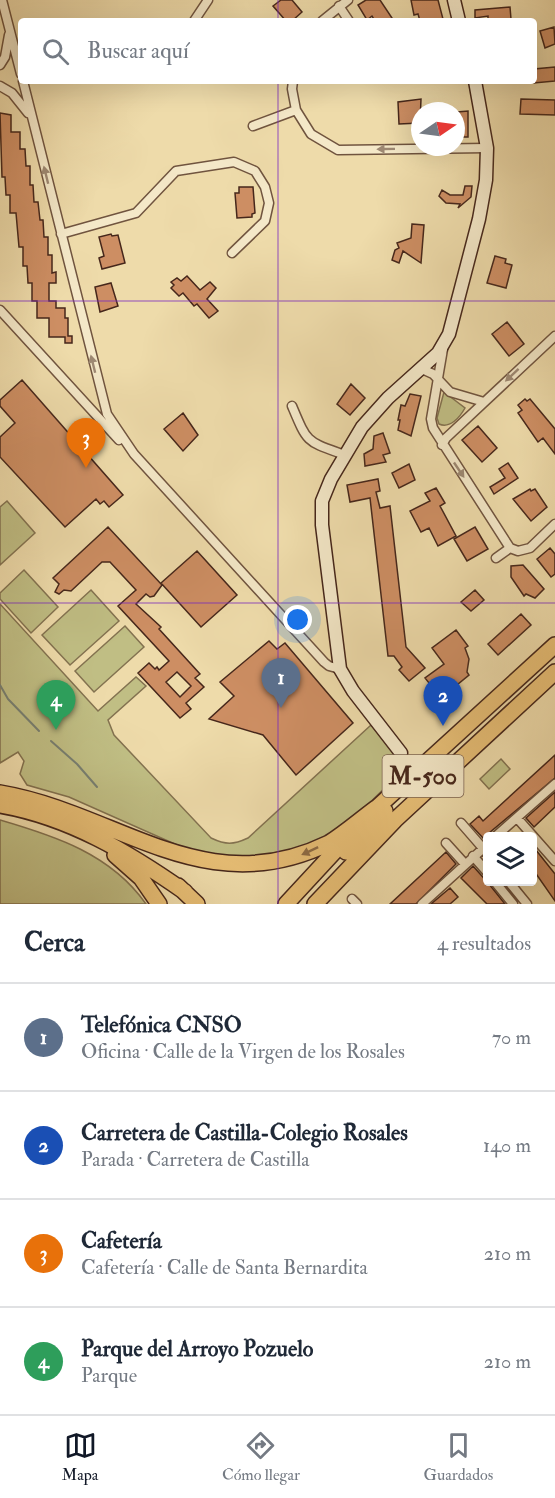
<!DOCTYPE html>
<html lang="es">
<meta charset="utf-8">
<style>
body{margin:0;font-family:"IM FELL Double Pica",serif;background:#f6f6f7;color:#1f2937}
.controls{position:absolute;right:18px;bottom:18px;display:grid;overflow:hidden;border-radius:6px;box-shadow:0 6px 24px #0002}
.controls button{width:54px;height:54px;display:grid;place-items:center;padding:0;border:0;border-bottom:2px solid #e0e1e3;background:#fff;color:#1f2937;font:30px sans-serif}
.compass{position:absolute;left:411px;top:102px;width:54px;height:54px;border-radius:50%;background:#fff;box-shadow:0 6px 24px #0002;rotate:77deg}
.you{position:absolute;left:298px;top:620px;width:21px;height:21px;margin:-15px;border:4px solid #fff;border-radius:50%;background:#1a73e8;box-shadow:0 0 0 9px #1a73e833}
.badge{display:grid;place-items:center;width:39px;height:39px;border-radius:50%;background:#111827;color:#fff;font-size:20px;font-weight:700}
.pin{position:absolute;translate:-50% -50px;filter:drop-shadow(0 2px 3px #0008)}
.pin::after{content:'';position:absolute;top:32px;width:21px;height:18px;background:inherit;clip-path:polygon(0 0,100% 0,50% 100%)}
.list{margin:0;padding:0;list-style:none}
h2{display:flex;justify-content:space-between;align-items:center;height:78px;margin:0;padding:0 24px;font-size:26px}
h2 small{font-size:20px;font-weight:400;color:#747a83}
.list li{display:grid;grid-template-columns:39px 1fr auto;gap:18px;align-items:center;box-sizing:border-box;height:108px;padding:0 24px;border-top:2px solid #e0e1e3}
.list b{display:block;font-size:22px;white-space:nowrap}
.list p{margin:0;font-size:20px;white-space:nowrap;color:#747a83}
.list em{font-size:20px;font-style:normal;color:#747a83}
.icon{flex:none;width:33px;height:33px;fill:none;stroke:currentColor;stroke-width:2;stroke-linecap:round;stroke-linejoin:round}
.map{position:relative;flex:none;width:555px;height:904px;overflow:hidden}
.search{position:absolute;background:#fff;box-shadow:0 6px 24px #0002;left:18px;right:18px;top:18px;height:66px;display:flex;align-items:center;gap:15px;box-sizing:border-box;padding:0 21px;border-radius:6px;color:#747a83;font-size:22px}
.sheet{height:510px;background:#fff}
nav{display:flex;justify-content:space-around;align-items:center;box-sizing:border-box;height:84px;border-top:2px solid #e0e1e3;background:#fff;font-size:16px;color:#747a83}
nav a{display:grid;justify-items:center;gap:3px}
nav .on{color:#111827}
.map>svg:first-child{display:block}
.green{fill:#c0be84;stroke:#837250;stroke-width:1.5}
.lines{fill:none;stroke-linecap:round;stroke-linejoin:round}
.stream{stroke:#788072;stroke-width:2}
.building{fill:#cd8e63;stroke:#46271b;stroke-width:1.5;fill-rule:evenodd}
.street-casing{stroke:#70543f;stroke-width:11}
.secondary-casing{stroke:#46271b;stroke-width:15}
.highway-casing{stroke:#46271b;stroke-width:18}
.street{stroke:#f4e8c8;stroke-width:8}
.secondary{stroke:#f4e8c8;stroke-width:12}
.highway{stroke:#e7be75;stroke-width:15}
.oneway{fill:#9d8872}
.oneway2{fill:#8e6b44}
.grid{fill:none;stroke:#7b2cbf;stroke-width:1.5;stroke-opacity:0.55}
.labels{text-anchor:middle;stroke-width:5;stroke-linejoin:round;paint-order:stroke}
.shield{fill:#f4e8c8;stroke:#7a614f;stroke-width:1.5}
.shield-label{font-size:24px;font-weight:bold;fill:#46271b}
</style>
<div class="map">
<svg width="555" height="904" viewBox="0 0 555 904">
<rect width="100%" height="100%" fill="#eedbaa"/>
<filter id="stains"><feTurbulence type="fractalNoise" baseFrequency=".00333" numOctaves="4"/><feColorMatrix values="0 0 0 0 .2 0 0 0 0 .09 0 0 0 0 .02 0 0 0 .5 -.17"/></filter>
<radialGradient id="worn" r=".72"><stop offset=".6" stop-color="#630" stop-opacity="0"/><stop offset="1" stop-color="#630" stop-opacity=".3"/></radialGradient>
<path class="green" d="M444 392 465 408C460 417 450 429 439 424L437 418Z
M7 501 35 533 0 565V507Z
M24 570 58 607 31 633 0 599V593Z
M91 590 119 621 70 665 42 635Z
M0 604 98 711 136 677 146 686 108 720 114 735 211 838C226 845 233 845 248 838L371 725 400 759 402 771 344 828 318 843 267 859 221 856 186 849 69 797 27 785 20 774 24 761 18 752 0 763Z
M125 626 144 647 94 692 75 671Z
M501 759 510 769 489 789 480 779Z
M0 820C55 836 111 854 146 904H0Z"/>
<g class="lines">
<path class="stream" d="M0 685 8 699 39 731
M51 741 77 764 97 787"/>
</g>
<path class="building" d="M281 0H292L302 12 292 21H286L273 6Z
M366 0H380L394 21H375L372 16 367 20 358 5Z
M411 0H438L443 19 420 21 418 14 414 15Z
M510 7 511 19 497 21 488 20V16L475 18V10Z
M554 27 555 44 545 48 540 31Z
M555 67V81L534 83V69Z
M421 99 420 123 399 124 398 102Z
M521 99 555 100V115L520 114Z
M468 111V137H456L457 112Z
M0 113 11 115V132H20V149H25L26 166H30V185H33L34 202H38L40 220H43L44 237H48V255H52V273L56 272V283H49V301H56V308H65V318H68V336H72V343H65V337H49V318H37V301H32V283H28L27 266H23V247H19L16 213H10V195H6L5 177H2Z
M465 186H472L471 197 458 208 460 204 446 203 439 196 442 190 450 195H463Z
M239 187H253L255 213 252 214V217L237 218 235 193H239Z
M412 224 424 225 421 263 403 251 399 263 392 260 395 250 399 248 397 243 411 238Z
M111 234 112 236 118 235 125 263 102 269 99 258 104 256 99 237Z
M495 256 506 259 505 263 512 265 506 288 487 283Z
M187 276 200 290 210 282 216 288 207 299 218 311 209 318 197 304 194 306 183 293 179 296 171 288 174 285 171 282 177 278 181 281Z
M111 283 118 306 100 312 95 287Z
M507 322 524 344 509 356 492 334Z
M22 380 123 495 109 507 104 501 100 504 96 499 65 527 0 457V437L15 423 0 406V400Z
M351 384 365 398 350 415 337 404Z
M410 394 421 396 411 436 398 430 400 420H398L401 405 405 406Z
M525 399 527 401 530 399 555 429V454L543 438 538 442 518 413 522 410 518 405Z
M183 413 198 435 183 451 164 429Z
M478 426 497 448 482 462 462 440Z
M383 433 390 453 383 455 386 462 365 466 364 454 373 449 374 436Z
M508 463 518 478 494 494 490 487 505 478 499 469Z
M409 464 415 480 399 488 392 473Z
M378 479 380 491 376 492 380 508 390 506 406 647 425 668 409 681 399 670 402 667 394 656H388L370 498 350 502 347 485Z
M436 488 445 503 440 506 456 536 438 546 429 528 421 532 410 511 430 501 425 493Z
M530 489 531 491 535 489 547 507 531 521 513 499Z
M108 527 162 585 154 596 150 597 146 594 136 604 161 627 159 629 200 674 195 678 204 687 186 703 191 709 180 718 138 673 149 663 155 669 157 667 159 670 169 661 118 606 136 590 110 562H102L71 591 64 590 59 594 55 592 59 584 53 578ZM177 672 191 686 180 697 166 682Z
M475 527 488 549 467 561 454 539Z
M550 548 555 554V574L551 577 537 559Z
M197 551 237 595 201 627 161 583Z
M523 565 544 589 535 598 526 594 524 596 511 577V566Z
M475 590 484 600 471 611 461 602Z
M521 614 531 625 498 655 488 644Z
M456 630 468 646 465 648 469 659 467 672 469 675 441 698 425 678 444 664 432 648Z
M269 641 277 649 285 643 353 723 296 775 263 735 209 719 234 696 220 682Z
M555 755V778L483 838 470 824 479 816 483 821Z
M555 792V807L534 827 526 818Z
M532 845 555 874V901L532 868Z
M446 852 456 864 416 904H390Z
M473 866 489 884 505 904H487L461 878Z
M450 888 458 897 450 904H431Z"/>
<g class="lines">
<g class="street-casing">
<path id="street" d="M2 0 21 74
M339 6 349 21
M194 21 208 0
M322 21 348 0
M0 65 5 57 9 35
M23 81 107 414 134 454 324 662 329 666 340 669
M293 81 292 89 296 110 311 134 338 150 487 148
M0 86 12 93 28 113
M253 126 296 110
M61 234 136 213 176 171 234 162 255 171 265 187 269 203 265 221 232 253
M0 310 119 440
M443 349 431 419 433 428 510 548 518 551 530 548 555 524
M422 369 433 374 450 392 484 402
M292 406C308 444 306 441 345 455
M442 445 446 438 555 336
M496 558 510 548
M401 753 407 766 402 780
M517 818 555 861
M461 823 488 854
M496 836 555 784
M446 843 465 864
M473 856 488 873
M495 882 513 904
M509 882 527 904
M352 899 357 904
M422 904 488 844"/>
</g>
<g class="secondary-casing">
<path id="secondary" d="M454 0 459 21
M401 753 353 691 340 669 322 525V501L331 479 362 427 388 398 438 353 449 334 479 219 486 180 487 148 475 81"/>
</g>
<g class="highway-casing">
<path id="highway" d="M0 793C118 813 204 904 329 843 345 833 361 819 376 808
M0 805C69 817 128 852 185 892
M370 814 555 645
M346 852 385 811
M115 855 141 878 159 904
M178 886 197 904
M286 904 349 836
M315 904 395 820 555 672"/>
</g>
<use href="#street" class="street"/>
<use href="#secondary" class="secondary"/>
<use href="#highway" class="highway"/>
</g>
<defs><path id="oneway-solid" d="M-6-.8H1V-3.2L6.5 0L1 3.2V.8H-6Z" transform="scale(1.5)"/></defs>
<g class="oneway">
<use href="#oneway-solid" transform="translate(386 149) rotate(179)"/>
<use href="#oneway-solid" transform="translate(46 175) rotate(-104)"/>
<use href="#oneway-solid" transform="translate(93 364) rotate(-104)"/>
<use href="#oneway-solid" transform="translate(512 375) rotate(137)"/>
<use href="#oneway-solid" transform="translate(459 470) rotate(56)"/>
</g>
<use class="oneway2" href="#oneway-solid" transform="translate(310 851) rotate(155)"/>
<path class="grid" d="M278 0V21M278 81V904M0 301H555M0 603H555"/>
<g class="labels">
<rect class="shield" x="382.5" y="755" width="81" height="42" rx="4.5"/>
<g class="shield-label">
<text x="423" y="784">M-500</text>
</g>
</g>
<rect width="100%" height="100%" filter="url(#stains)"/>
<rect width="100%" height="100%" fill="url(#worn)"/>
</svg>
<div class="controls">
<button><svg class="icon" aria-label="layers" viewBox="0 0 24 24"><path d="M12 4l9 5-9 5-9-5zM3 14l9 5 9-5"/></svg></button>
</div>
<svg class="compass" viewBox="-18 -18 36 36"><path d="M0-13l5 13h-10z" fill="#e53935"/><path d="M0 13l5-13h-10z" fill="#747a83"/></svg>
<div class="you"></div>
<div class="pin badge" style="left:281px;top:708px;background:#5c6f8a">1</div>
<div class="pin badge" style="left:443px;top:726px;background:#1a4fb4">2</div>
<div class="pin badge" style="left:86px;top:468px;background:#e8710a">3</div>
<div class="pin badge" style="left:56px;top:730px;background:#2e9e5b">4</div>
<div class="search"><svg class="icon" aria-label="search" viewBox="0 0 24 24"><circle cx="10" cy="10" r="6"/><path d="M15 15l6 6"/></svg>Buscar aquí</div>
</div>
<section class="sheet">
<h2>Cerca<small>4 resultados</small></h2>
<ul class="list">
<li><span class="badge" style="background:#5c6f8a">1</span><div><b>Telefónica CNSO</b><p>Oficina · Calle de la Virgen de los Rosales</p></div><em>70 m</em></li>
<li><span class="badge" style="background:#1a4fb4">2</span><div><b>Carretera de Castilla-Colegio Rosales</b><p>Parada · Carretera de Castilla</p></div><em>140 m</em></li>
<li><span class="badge" style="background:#e8710a">3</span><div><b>Cafetería</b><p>Cafetería · Calle de Santa Bernardita</p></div><em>210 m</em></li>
<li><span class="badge" style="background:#2e9e5b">4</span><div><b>Parque del Arroyo Pozuelo</b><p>Parque</p></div><em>210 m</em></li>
</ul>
</section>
<nav>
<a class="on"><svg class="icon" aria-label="map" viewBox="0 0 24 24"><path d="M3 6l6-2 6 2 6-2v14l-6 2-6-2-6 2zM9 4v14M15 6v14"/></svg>Mapa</a>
<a><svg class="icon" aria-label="directions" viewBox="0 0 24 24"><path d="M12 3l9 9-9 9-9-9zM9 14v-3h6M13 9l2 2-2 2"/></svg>Cómo llegar</a>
<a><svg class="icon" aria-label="saved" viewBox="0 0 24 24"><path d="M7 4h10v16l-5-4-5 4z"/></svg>Guardados</a>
</nav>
